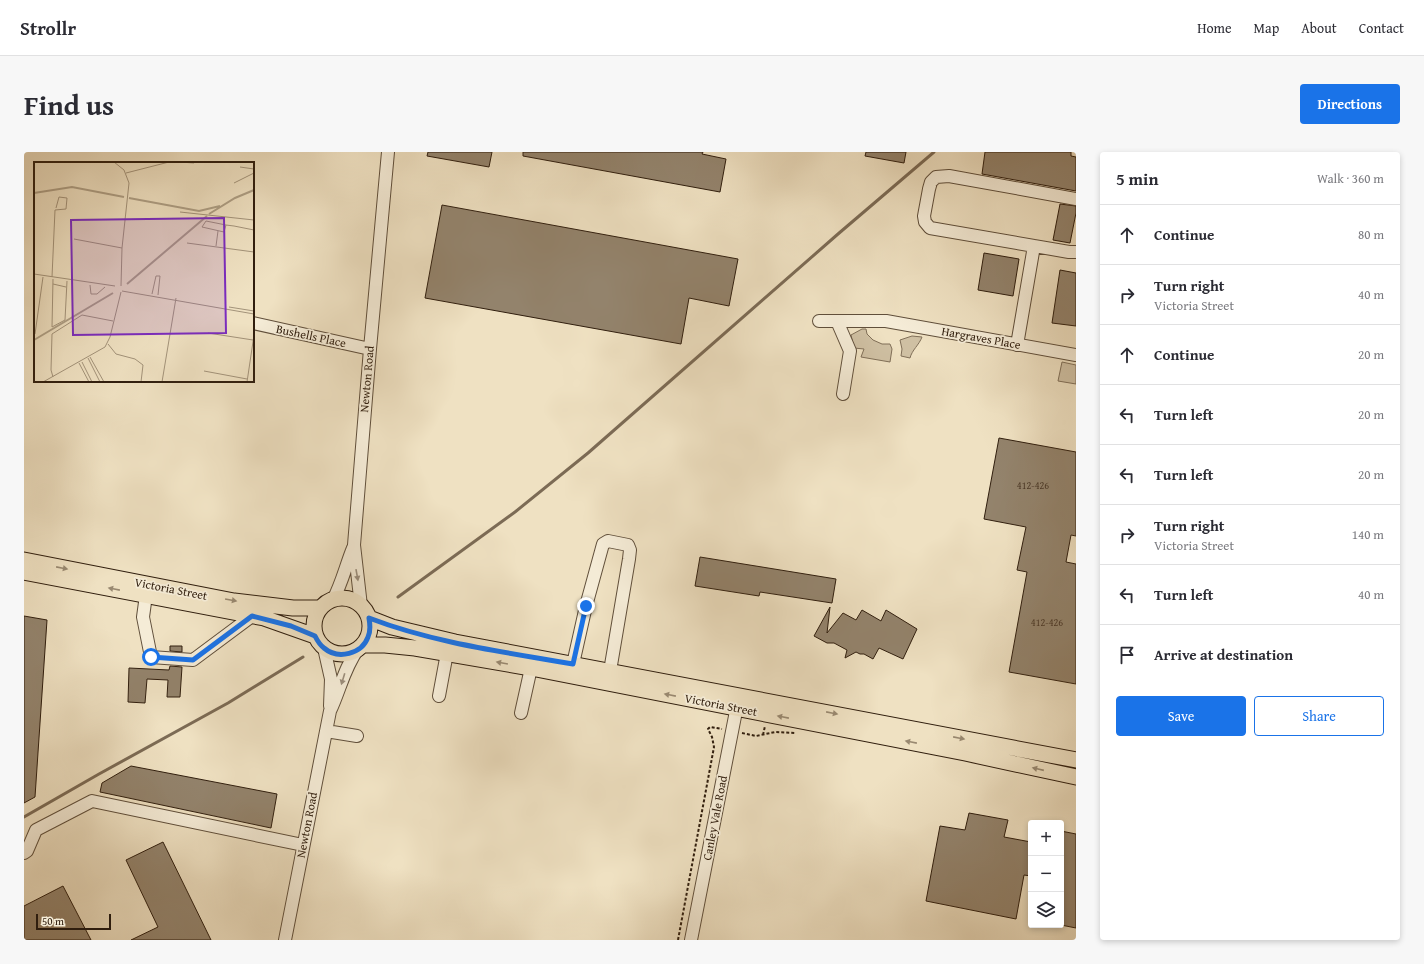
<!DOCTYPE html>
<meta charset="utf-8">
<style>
body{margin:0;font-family:"Gentium Book Plus",serif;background:#f7f7f7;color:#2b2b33}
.controls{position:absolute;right:12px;bottom:12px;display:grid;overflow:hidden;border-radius:4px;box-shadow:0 2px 6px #0003}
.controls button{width:36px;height:36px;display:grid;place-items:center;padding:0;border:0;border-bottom:1px solid #e1e1e2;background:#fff;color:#2b2b33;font:20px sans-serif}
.scale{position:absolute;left:12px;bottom:10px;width:75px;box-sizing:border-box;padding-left:4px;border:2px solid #301e0e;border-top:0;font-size:11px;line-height:14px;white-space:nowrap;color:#301e0e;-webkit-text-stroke:3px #f5ecd7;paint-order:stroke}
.stop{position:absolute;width:12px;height:12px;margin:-9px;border:3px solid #1a73e8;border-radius:50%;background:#fff}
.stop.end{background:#1a73e8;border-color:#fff;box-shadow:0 1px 4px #0008}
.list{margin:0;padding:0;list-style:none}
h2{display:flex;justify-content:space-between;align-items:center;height:52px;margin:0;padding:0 16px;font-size:17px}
h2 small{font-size:13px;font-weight:400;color:#7c7c81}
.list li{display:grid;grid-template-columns:26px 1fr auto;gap:12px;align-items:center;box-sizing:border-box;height:60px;padding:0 16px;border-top:1px solid #e1e1e2}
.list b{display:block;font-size:15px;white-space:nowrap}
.list p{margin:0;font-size:13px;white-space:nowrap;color:#7c7c81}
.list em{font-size:13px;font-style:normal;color:#7c7c81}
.actions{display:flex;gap:8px;padding:12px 16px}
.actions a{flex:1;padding:9px 0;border:1px solid #1a73e8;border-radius:4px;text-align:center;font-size:14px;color:#1a73e8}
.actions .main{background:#1a73e8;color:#fff}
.icon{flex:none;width:22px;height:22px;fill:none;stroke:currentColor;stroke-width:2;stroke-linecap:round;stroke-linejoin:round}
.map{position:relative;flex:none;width:1052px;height:788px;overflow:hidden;border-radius:4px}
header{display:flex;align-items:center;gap:24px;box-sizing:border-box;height:56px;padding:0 20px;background:#fff;border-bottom:1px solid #e1e1e2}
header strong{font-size:19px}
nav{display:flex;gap:22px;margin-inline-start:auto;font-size:14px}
.intro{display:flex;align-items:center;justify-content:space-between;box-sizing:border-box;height:96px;padding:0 24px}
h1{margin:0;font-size:28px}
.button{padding:10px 18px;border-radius:4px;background:#1a73e8;color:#fff;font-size:14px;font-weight:700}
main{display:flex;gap:24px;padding:0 24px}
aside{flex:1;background:#fff;border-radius:4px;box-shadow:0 2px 6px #0003}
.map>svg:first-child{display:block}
.green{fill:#cfc0a3;stroke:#806f58}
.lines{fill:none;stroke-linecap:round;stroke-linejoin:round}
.stream{stroke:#7c6b55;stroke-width:3}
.building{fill:#93836c;stroke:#301e0e}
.minor-casing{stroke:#604f3b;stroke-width:14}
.major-casing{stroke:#301e0e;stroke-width:17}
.path{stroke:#301e0e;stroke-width:2;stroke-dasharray:3 2;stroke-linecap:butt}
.minor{stroke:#f5ecd7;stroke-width:12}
.major{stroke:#efe1c2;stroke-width:15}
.oneway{fill:#998971}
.oneway2{fill:#9c8f7d}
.route{stroke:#1a73e8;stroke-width:5}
.labels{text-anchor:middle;stroke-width:3.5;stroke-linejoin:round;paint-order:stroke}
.number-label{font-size:10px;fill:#493726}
.street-label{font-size:12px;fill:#301e0e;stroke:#f5ecd7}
.inset-river{fill:none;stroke:#ae9f85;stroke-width:2}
.inset-road{fill:none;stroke:#a3937a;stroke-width:1}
.view{fill:#7b2cbf;fill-opacity:0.15;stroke:#7b2cbf;stroke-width:2}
.inset-edge{fill:none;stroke:#301e0e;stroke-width:2}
</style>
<header>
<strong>Strollr</strong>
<nav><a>Home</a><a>Map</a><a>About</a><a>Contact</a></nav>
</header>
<div class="intro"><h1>Find us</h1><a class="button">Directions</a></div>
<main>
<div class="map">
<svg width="1052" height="788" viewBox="0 0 1052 788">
<rect width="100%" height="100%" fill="#efe1c2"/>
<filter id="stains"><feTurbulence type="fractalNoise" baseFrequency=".005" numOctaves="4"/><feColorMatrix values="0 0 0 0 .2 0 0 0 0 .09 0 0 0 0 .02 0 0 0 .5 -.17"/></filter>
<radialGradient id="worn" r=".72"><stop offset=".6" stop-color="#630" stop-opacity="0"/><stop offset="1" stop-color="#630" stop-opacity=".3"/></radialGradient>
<path class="green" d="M838 177H842L843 182 849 188 858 192H866L868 197 866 210 837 205 840 197 830 196 827 183Z
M888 184 898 185C895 193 888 198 886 206L877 204 878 197 876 188Z
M1038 210 1052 213V232L1034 229Z"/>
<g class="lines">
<path class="stream" d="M374 445 491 360 564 301 814 82 910 0
M0 665 75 622 204 551 279 505"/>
</g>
<path class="building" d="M404 0H468L465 15 403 4Z
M499 0H679L678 2 702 7 696 40 499 4Z
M842 0H882L880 11 841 4Z
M961 0H1047V4L1052 5V39L958 22Z
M1036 52 1052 54V61L1046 91 1029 88Z
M418 53 714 107 705 154 665 146 657 192 401 146Z
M960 101 995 107 989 144 954 138Z
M1036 118 1052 121V174L1028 171Z
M975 286 1052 300V384L1047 383 1042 410 1052 412V532L985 520 1003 420 993 418 1002 375 960 367Z
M676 405 812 427 808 451 736 440 735 444 671 434Z
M806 455 803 481 819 461 832 468 838 458 857 469 862 458 893 477 879 507 855 496 849 507 840 502H836L832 500 821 506 823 498 810 491H803L790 484Z
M0 464 23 468 11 645 0 651Z
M146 494H158V500L146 499Z
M146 514 158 515 156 545H143L144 528 123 527 121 551 104 550 105 516 145 518Z
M107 614 253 642 247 676 76 640 78 631Z
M945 661 984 668 980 685 1007 690V724L1000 723 992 767 902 749 916 674 941 678Z
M1037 679 1052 682V776L1037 773Z
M139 690 187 788H107L134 775 102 708Z
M39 734 67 788H0V754Z"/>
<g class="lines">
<g class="minor-casing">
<path id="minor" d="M1052 47 925 24 912 25 907 30 905 37 900 64 901 70 906 76 1045 100H1052
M795 169H862L1052 203
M813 169 826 199 819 242
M229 171 346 197
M993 193 1010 94
M122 443 119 465 127 505 169 508 228 464
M309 448C318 431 322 413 329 396
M337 454 330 393 346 197 364 0
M300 496 307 527 306 554
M549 512 562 454 579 392 584 389 604 393 606 398 605 407 586 519
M415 544 423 501
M497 561 507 516
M302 579 333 584
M0 701 3 699 12 678 68 649 279 693
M261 788 306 559C316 538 320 516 334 497
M667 788 714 549"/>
</g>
<g class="major-casing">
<path id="major" d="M0 408 210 449 269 456H296
M0 420 240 466 291 484
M290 474a28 28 0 1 1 56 0a28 28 0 1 1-56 0Z
M345 466 368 475 431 490 1052 608
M340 493H361L391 496 507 516 941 601 1052 625"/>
</g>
<path class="path" d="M718 581 732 584 751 580 771 581
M739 583 741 574
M654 788 690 595 688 585 684 577 686 575 698 577"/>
<use href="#minor" class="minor"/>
<use href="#major" class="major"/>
</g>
<defs><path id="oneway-solid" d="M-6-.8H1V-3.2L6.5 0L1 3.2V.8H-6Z"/></defs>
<g class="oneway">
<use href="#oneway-solid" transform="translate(38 416) rotate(11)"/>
<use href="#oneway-solid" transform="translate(90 437) rotate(-169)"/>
<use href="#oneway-solid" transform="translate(207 448) rotate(10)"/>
<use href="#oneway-solid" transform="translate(478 511) rotate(-170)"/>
<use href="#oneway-solid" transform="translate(646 543) rotate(-169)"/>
<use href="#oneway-solid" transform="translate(808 561) rotate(11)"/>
<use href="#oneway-solid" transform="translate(759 565) rotate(-169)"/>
<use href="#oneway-solid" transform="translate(935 586) rotate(11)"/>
<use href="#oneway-solid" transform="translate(887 590) rotate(-169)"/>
<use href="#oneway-solid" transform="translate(1014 617) rotate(-167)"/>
</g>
<g class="oneway2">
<use href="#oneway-solid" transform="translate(333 423) rotate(80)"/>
<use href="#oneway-solid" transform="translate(319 527) rotate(107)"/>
</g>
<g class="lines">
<path class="route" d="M127 505 169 508 228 464 267 474 291 484C293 488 296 493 300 496 314 508 338 502 344 485 347 479 346 472 345 466 410 491 480 500 549 512L562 454"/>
</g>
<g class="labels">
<g class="number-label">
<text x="1009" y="337">412-426</text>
<text x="1023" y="474">412-426</text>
</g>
<g class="street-label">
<text transform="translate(287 184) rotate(12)" y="4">Bushells Place</text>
<text transform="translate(957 186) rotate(10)" y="4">Hargraves Place</text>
<text transform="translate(343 227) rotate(-85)" y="4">Newton Road</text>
<text transform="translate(147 437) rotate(11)" y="4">Victoria Street</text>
<text transform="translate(697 553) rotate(11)" y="4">Victoria Street</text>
<text transform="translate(691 666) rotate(-79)" y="4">Canley Vale Road</text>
<text transform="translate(283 673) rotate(-79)" y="4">Newton Road</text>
</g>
</g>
<g transform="translate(10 10)">
<rect width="220" height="220" fill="#efe1c2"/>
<path class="inset-river" d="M0 31 38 25 90 35M95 36 165 49 186 44M175 52 201 36 220 28M93 122 173 54M0 178 79 131"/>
<path class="inset-road" d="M80 0 90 8 95 21 88 86 87 124M146 0 160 1M206 5 220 7M92 11 135 0M200 21 220 11M146 50 220 58M192 63 190 70 168 65 172 59 192 63 200 64 220 68M40 77 88 86M153 81 220 90M182 84 184 69M0 112 81 124M18 115 21 48 32 47 33 36 25 35 22 46M19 117 18 165 31 158 33 119M19 122 32 125M56 123 57 132H63L71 125M88 129 220 152M118 132 122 114H126L124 133M195 145 220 149M174 171 219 178M1 172 9 115M74 182 82 192 101 197 109 203 107 220M56 195 70 220M54 196 66 220M48 200 58 220M45 201 55 220M170 209 213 217M19 215 17 208 18 172 48 153 79 159M9 220 71 185 76 175 87 130M128 220 142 136M213 220 220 173"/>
<path class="view" d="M190 56 192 171 39 173 37 58Z"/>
<rect width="220" height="220" class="inset-edge"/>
</g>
<rect width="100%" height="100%" filter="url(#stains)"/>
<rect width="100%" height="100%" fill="url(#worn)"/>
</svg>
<div class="controls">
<button>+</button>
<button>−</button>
<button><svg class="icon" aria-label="layers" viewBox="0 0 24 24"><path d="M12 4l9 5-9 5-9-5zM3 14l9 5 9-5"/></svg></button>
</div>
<div class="scale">50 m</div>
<div class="stop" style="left:127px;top:505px"></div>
<div class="stop end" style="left:562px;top:454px"></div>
</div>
<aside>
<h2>5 min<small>Walk · 360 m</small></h2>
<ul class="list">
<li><svg class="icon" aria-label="ahead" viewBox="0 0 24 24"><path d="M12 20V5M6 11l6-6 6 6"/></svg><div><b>Continue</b></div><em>80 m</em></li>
<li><svg class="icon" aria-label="right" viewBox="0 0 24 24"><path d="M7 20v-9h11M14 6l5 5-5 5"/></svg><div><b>Turn right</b><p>Victoria Street</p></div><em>40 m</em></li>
<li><svg class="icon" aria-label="ahead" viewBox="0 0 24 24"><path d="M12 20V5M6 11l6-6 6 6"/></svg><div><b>Continue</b></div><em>20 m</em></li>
<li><svg class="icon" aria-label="left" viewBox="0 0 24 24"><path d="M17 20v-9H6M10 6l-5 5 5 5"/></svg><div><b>Turn left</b></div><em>20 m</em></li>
<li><svg class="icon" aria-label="left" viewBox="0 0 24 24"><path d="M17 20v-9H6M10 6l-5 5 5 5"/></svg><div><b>Turn left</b></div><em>20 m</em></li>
<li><svg class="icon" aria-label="right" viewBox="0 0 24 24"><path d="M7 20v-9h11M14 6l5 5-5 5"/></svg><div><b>Turn right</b><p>Victoria Street</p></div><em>140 m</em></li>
<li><svg class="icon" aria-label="left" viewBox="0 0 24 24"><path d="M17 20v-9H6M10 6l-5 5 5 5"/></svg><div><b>Turn left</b></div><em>40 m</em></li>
<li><svg class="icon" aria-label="arrive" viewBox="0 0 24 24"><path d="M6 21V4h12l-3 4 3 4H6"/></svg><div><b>Arrive at destination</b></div></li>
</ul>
<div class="actions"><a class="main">Save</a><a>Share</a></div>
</aside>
</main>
